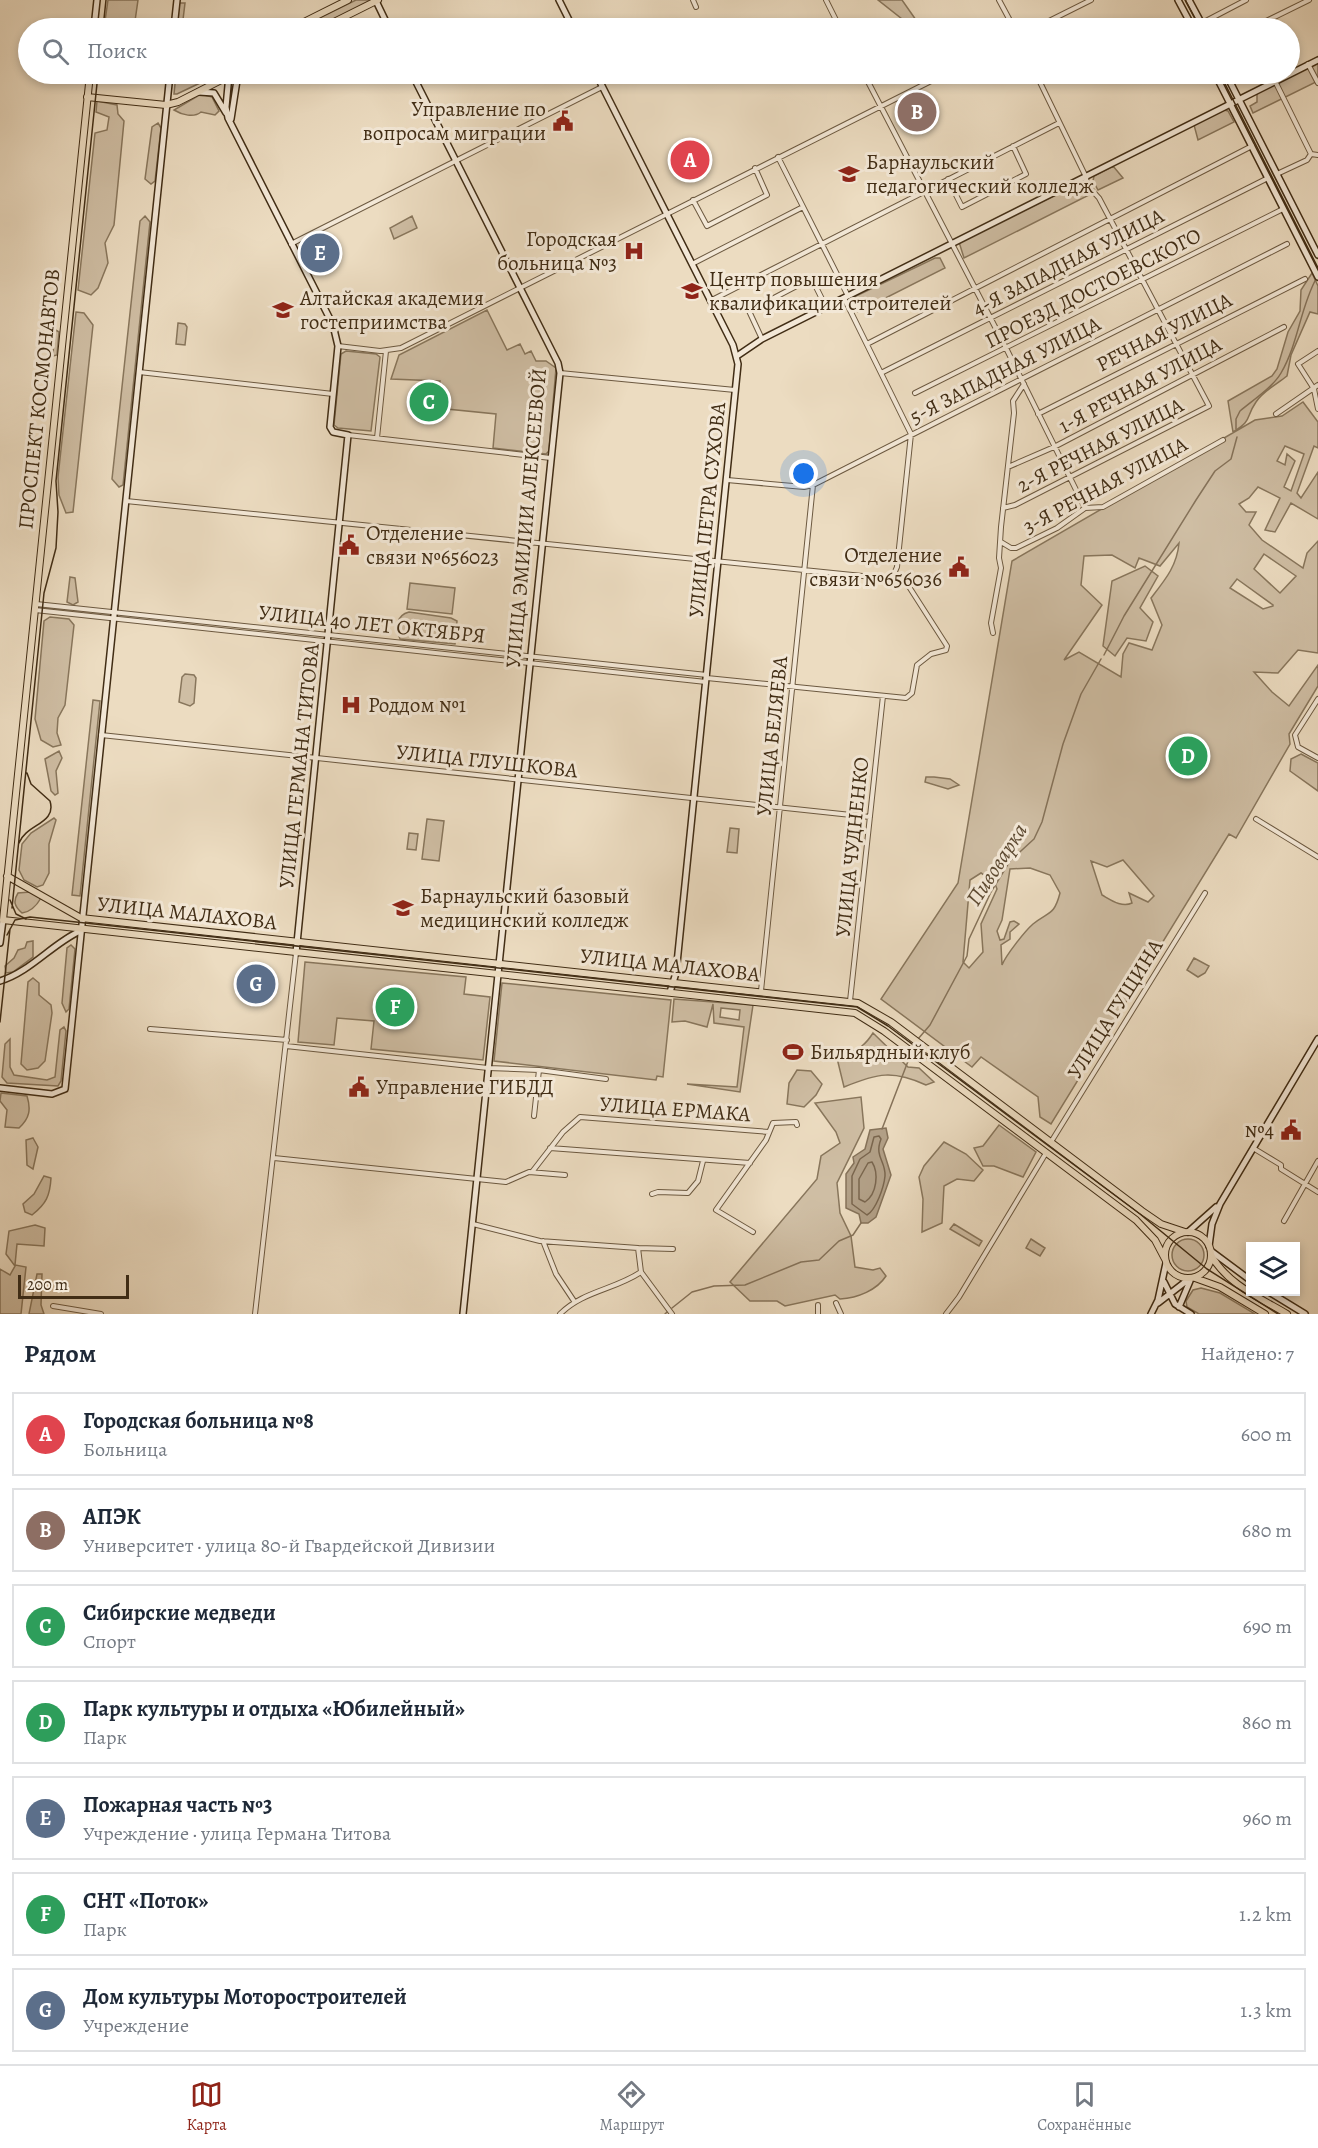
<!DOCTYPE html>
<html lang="ru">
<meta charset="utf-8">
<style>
body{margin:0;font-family:Alegreya,serif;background:#f2f2f3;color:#1f2937}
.controls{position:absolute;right:18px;bottom:18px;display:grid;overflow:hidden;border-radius:0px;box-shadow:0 3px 9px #0003}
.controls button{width:54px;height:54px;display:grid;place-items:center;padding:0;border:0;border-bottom:2px solid #e0e1e3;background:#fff;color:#1f2937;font:30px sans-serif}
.scale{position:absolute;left:18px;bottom:15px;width:111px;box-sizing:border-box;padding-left:6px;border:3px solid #412d15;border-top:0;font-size:16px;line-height:21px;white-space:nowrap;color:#412d15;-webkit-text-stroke:4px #f3e8d7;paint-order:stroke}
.you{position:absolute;left:804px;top:474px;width:21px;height:21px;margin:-15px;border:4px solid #fff;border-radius:50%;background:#1a73e8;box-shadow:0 0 0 9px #1a73e833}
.badge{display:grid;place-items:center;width:39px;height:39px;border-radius:50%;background:#8f2418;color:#fff;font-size:20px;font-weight:700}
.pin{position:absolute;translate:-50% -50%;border:3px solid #fff;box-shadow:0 2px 6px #0006}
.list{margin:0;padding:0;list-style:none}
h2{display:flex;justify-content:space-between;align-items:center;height:78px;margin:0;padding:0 24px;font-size:26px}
h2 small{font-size:20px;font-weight:400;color:#747a83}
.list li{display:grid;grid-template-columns:39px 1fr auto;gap:18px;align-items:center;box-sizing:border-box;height:84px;margin:0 12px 12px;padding:0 12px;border:2px solid #e0e1e3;border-radius:0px}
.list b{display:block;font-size:22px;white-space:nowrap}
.list p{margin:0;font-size:20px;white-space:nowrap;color:#747a83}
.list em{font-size:20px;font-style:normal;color:#747a83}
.icon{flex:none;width:33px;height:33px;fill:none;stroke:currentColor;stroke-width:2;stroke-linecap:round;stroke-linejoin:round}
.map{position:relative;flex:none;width:1318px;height:1314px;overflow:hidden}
.search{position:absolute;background:#fff;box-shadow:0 3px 9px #0003;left:18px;right:18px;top:18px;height:66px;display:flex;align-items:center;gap:15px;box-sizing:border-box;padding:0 21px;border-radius:33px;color:#747a83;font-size:22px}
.sheet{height:750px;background:#fff}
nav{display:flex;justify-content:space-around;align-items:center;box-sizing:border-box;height:84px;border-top:2px solid #e0e1e3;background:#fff;font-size:16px;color:#747a83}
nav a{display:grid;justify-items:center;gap:3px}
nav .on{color:#8f2418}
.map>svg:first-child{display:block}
.green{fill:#cfbea4;stroke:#88765c;stroke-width:1.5;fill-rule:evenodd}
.water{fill:#b2a087;stroke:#857259;stroke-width:1.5}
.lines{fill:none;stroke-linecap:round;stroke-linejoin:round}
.shore{stroke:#7a664e;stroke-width:1.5}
.stream{stroke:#857259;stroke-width:1.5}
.street-casing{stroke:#6c5940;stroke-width:6}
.secondary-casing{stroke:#412d15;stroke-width:8}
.primary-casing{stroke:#412d15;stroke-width:8}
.street{stroke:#f3e8d7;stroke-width:4}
.secondary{stroke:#f3e8d7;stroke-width:5}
.primary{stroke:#ecdcc1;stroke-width:6}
.tram{stroke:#412d15;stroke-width:1.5}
.labels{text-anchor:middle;stroke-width:6;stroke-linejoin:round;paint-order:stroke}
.poi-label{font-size:21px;fill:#412d15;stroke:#f3e8d7;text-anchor:start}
.street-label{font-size:21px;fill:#412d15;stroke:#f3e8d7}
.water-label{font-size:22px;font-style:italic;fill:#5d4a32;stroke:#f3e8d7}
</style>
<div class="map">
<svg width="1318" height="1314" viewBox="0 0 1318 1314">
<rect width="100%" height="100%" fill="#ecdcc1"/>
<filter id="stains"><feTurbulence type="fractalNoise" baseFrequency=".00333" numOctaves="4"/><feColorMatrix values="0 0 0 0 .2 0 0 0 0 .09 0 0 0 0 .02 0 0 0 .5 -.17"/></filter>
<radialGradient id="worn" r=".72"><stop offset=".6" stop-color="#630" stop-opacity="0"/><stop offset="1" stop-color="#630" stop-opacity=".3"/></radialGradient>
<path class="green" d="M108 0H138L134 28H104Z
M356 0H373L316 28H299Z
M878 0H902L916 20 915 25 907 28 902 19Z
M179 3H185L182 28H176Z
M1318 62V81L1253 113 1250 106 1257 102V93Z
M176 74H210L200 83 177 94H174Z
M201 94 212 97 219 111 215 115 201 112C194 118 182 115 174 110Z
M97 101 117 105 118 114 124 121 114 225 105 243 108 263 98 288 91 295 78 290 95 133 107 130 109 117 96 112Z
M1224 110 1228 111 1234 122 1198 140 1194 125Z
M158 123 161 128 155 181 151 184 145 179 152 127Z
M1113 166 1123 178 1098 190 1093 181 1094 176Z
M1078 184 1083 185 1089 195 964 258 959 242Z
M145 216 150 222 123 485 119 487 112 479 140 221Z
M412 216 417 228 394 239 390 228Z
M325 233 331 244 327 246 323 240 300 252V245Z
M935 258H940L945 268 858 312 853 301 854 297Z
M1312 273 1318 286V314L1310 312 1291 355 1287 376C1277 384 1263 391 1256 402 1245 418 1253 420 1233 432L1228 401 1272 376 1277 369 1288 332 1300 311 1301 290Z
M487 310 507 350 520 344 525 354 531 351 536 361H546L556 368 549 451 546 454 493 448 496 414 437 408 440 381 391 379 399 355Z
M76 312 84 313 93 325 73 512 66 513 59 495 58 477Z
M178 323 185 324 187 327 185 345 176 344Z
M54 329 59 332 57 355 53 356Z
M346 351 376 354 380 357 371 431 338 428 334 425 341 354Z
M1303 402 1318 422V448L1314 446 1297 493 1301 498 1318 472V519L1291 503 1275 532 1265 530 1280 498 1258 487 1249 498 1239 504 1246 512H1256L1249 525 1262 540 1303 568 1307 553 1318 541V653L1298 650 1278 673 1254 672 1272 692 1289 706 1318 665V686L1289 734 1290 744 1236 838 1229 834 1051 1124 1040 1117 1038 1097 981 1057 972 1067 881 999 958 883 1012 561 1255 420 1282 416ZM1285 446 1304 454 1291 491 1284 487 1295 461 1287 454 1285 465 1277 461ZM1179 543C1177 566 1165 580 1151 598L1162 625 1152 650 1129 643 1123 654 1121 677 1079 652 1064 660 1102 605 1081 585 1084 556 1112 555 1135 568 1139 558 1160 566ZM1264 554 1296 576 1280 593 1254 569ZM1237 579 1273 605V606L1263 609 1230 588ZM1123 860 1154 896 1148 902 1129 893 1132 903C1122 908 1111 900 1102 895L1091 861 1107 867ZM1030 868 1050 875 1060 893C1054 916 1049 911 1033 924 1025 931 1006 955 1002 965L1001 945 1010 939V932L1019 924 1014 921 1010 922 1004 939 1000 940 997 931 1002 920 1010 869ZM981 873 994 881 997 889 981 924 983 952 969 968 963 962 970 880Z
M1145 566 1158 576 1140 608 1153 622 1146 641 1127 638 1115 656 1103 646 1112 581Z
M70 577 75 578 78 602 73 605 67 602Z
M410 583 455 588 452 614 407 609Z
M409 612 451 618 457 621 455 644 400 639C395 629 396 615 409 612Z
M50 617 69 619 74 625 65 705 58 718 57 733 61 745 53 747 41 740 35 719 44 621Z
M185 674 194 675 196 678 194 703 190 706 179 702 182 677Z
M93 700 100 701 80 896 72 895Z
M59 751 62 758 56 771 58 793 55 795 51 791 45 759Z
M1301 754 1318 763V791L1290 771 1291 759Z
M934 777 950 779 959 785 948 789 925 782 926 777Z
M54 818 56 820 49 844V873L43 885 37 887 24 880 19 870 22 844 31 833Z
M427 819 444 821 439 861 422 859Z
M730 828 739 829 737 853 727 852Z
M409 833 418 834 416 850 407 849Z
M30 892 41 898C37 905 30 912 22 913 14 906 13 901 18 893Z
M33 941V957L13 972 6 973 5 966 14 958 18 950 25 948 27 942Z
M71 945 75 949 69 1009 66 1012 62 1003 67 948Z
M1194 958 1209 966 1205 973 1198 977 1187 970Z
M305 962 466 977 464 994 490 997 483 1060 371 1049 374 1021 337 1018 334 1045 298 1042Z
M33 978 39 983V995L51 1005 52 1013 45 1061 38 1068 27 1070 21 1064 28 982Z
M502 983 671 1000 663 1077 657 1076 656 1080 494 1061Z
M674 999 753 1005 740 1092 687 1084 737 1087 744 1027 714 1023 713 1004 707 1027 685 1021 672 1022ZM721 1008 740 1010 739 1020 720 1017Z
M64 1027 66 1031 61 1081 58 1086 7 1083 2 1077 5 1044 10 1039V1067L14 1075 47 1080 55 1077 60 1030Z
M873 1033 908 1067 919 1068 934 1082 926 1085C893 1070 878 1073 844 1087L836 1054 838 1048 847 1053C859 1050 866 1044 873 1033Z
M797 1070 811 1071 822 1084 816 1095 804 1107 787 1104 789 1083Z
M1 1093 27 1096C31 1109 30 1118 19 1128L5 1127 7 1110 0 1101Z
M861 1097 864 1128 837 1183 840 1213 851 1236 855 1267 873 1270 880 1268 886 1276C877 1290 858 1298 840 1299L835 1295 785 1306 777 1301H750L730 1282 817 1179 821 1156 840 1143 836 1132 815 1103Z
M999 1125 1036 1152 1023 1177 994 1166H983L974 1148 983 1146Z
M33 1138 38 1147 33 1169 27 1165 26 1140Z
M944 1142 966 1154 983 1170 974 1181 957 1179 944 1186 942 1223 922 1232 923 1199 919 1177 924 1166Z
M44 1176 51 1178C50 1196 46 1204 32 1215L25 1212 23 1204 34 1194Z
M954 1224 982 1241 979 1246 950 1229Z
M35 1225 45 1228 44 1246 17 1244 15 1265 26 1267 21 1314H0V1269L10 1275 15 1266 6 1254 9 1231Z
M1172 1255a16 16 0 1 1 32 0a16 16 0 1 1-32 0Z
M1031 1239 1045 1248 1040 1256 1026 1248Z
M37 1274H42L41 1305 44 1314H29Z
M1201 1288 1220 1293 1255 1314H1199L1187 1307 1186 1301 1193 1290Z"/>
<path class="water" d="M886 1128 888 1138 883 1149 891 1175 876 1217 868 1223H861L859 1214 846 1208V1174L854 1163 853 1157 865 1149 870 1130Z"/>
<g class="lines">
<path class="shore" d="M879 1136 881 1139C874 1157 886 1161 885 1176 884 1187 876 1210 867 1215L852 1204V1176L860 1159 870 1152 874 1137Z
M872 1162C879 1173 877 1194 865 1202L859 1199V1179L868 1163Z"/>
<path class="stream" d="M1236 429V419L1240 411C1253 400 1273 387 1281 373 1299 342 1300 307 1317 277
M1104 655 1124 616 1196 500 1215 471 1231 459 1237 437
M918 1039 930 1025 967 956 969 939 991 892 1010 861 1034 839 1042 822 1063 744 1081 694 1101 659
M882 1129 910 1056
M672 1308 692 1292 714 1286 745 1285 801 1262 819 1260 839 1241 853 1235 861 1223
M665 1314 667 1312"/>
<g class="street-casing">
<path id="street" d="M693 0 696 7
M826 0 840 28
M999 0 1014 28
M1202 23 1246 0
M1035 28 1091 0
M1252 28 1309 0
M1308 64 1318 83
M864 74 1006 348 1085 508
M1275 81 1311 154
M778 157 848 296
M1277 174 1307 160 1311 154 1318 155
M948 179 962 207 1026 174 1013 146
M693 200 707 226 767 195 755 168
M291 244 602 87
M692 264 803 207
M844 298 911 434 897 567 893 576
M710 301 1059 123
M762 339 749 311 808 280 813 281 826 307
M867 344 1252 146
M338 346 380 351 401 348 945 74
M1318 351 1298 364 1314 389 1318 409
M139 372 333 394
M560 373 735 390
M881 373 1268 178
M915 393 1283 209
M1038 414 1305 279
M1276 414 1318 385
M348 435 551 458
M377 438 386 351
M1008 467 1054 447 1284 327
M727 480 804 487 813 485 1287 244
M126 501 882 578 893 576 906 582 947 646 946 650 931 654 917 665 912 693 906 698 707 678
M1003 508 1015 505 1209 406 1099 198 1087 185 1086 177 1036 74
M1001 542 1011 548H1016L1057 528 1085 508 1103 507 1223 440
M36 604 707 675
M35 610 706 682
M993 633 991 623 1001 568 999 558 1001 527 1014 413 1013 401 1024 384
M1318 699 1295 735 1298 747 1318 758
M101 735 870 817
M1256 819 1318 857
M761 991 813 485
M850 1001 883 696
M150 1029 287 1040
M286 1046 488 1068 539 1070 606 1079
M534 1116 539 1070
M1051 1142 1205 893
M550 1148 750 1163
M1253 1148 1281 1165V1169L1318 1192
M274 1158 506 1182 529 1172 565 1175
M532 1172 563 1132 580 1117 769 1132
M652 1194 658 1192 688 1193 698 1181 703 1161
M1284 1221 1318 1161
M473 1224 540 1241 638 1248
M753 1232 716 1210 766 1140 773 1123 796 1122 797 1125
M543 1241 556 1274 574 1301
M836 1303 841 1314
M53 1306 101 1314
M255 1314 296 953
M560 1314C583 1291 614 1290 641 1272
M672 1314 641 1272 638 1248 673 1249
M818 1314V1305
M946 1314 959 1297 1046 1153"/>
</g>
<g class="secondary-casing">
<path id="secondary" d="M559 0 573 28
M1178 0 1193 28
M1189 0 1204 28
M376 1 389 28
M94 28 97 0
M174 28 177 0
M412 74 558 363 560 373 463 1314
M596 74 733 345 738 364 676 973 670 992
M1215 74 1318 277
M1226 74 1318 255
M229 75 226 107 228 118 333 325 338 346 330 427 333 432 348 435 296 953
M199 92 214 93 226 113
M231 119 238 74
M737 356 762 339 1318 60
M0 943 3 920
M0 981C30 972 52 944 80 931
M0 1088 52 1094 65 1089 170 74
M1188 1232 1216 1207
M1209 1246 1212 1224 1220 1204 1318 1039
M1211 1251 1250 1280
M1164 1282 1175 1304 1191 1314
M1269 1292 1305 1314
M1158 1303 1189 1279
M1179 1307 1190 1281
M1151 1314 1158 1300 1166 1263"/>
</g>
<g class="primary-casing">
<path id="primary" d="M292 28 348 0
M322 28 378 0
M90 74 3 920 855 1013 884 1031 1136 1220 1155 1240 1165 1259
M87 97 166 105 178 102 233 74
M7 876 81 918 858 1003 891 1022 1142 1211 1161 1224 1185 1232
M1165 1255a23 23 0 1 1 46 0a23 23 0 1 1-46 0Z
M1211 1255C1227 1284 1260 1298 1287 1314
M1195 1278 1220 1287 1265 1314"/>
</g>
<use href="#street" class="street"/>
<use href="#secondary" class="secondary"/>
<use href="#primary" class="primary"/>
<path class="tram" d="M1185 0 1200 28
M103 28 106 0
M1220 74 1318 268
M19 843C26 824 57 824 50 801L31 784 27 773
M10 900 16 914 26 919
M12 908 44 593 56 548 58 512 56 481 98 74
M7 935 15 920 30 917 857 1007 888 1026 1140 1214 1207 1269 1278 1314
M0 1022 10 929"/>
</g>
<defs>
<g id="civic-bare" transform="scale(1.62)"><path d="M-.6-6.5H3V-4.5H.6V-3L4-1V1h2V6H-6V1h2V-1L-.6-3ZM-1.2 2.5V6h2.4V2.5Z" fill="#8f2418" stroke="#f3e8d7" stroke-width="2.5" paint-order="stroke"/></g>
<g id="university-bare" transform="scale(1.62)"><path d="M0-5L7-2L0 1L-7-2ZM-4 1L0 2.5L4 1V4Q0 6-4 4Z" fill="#8f2418" stroke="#f3e8d7" stroke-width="2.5" paint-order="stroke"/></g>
<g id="hospital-bare" transform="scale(1.62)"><path d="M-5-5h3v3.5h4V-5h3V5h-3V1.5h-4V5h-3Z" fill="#8f2418" stroke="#f3e8d7" stroke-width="2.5" paint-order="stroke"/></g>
<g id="stadium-bare" transform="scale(1.62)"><path d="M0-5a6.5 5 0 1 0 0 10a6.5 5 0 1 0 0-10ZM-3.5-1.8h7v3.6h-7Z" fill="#8f2418" stroke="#f3e8d7" stroke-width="2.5" paint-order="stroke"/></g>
</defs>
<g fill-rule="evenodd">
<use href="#civic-bare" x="563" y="121"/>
<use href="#university-bare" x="849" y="174"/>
<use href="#hospital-bare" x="634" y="251"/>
<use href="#university-bare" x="692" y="291"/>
<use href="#university-bare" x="283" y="310"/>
<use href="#civic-bare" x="349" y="545"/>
<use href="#civic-bare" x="959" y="567"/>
<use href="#hospital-bare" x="351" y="705"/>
<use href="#university-bare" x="403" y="908"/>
<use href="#stadium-bare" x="793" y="1052"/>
<use href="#civic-bare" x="359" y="1087"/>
<use href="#civic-bare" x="1291" y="1130"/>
</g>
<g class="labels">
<g class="poi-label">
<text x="546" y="116" text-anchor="end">Управление по<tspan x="546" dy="24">вопросам миграции</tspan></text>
<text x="866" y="169">Барнаульский<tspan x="866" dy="24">педагогический колледж</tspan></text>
<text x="617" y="246" text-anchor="end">Городская<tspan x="617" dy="24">больница №3</tspan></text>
<text x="709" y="286">Центр повышения<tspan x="709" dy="24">квалификации строителей</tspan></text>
<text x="300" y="305">Алтайская академия<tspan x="300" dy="24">гостеприимства</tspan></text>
<text x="366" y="540">Отделение<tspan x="366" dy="24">связи №656023</tspan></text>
<text x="942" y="562" text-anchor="end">Отделение<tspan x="942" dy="24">связи №656036</tspan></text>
<text x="368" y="712">Роддом №1</text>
<text x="420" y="903">Барнаульский базовый<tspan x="420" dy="24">медицинский колледж</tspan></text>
<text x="810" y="1059">Бильярдный клуб</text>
<text x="376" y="1094">Управление ГИБДД</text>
<text x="1274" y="1137" text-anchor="end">№4</text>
</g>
<g class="street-label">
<text transform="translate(1068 262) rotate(-27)" y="7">4-Я ЗАПАДНАЯ УЛИЦА</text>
<text transform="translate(1093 288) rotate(-27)" y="7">ПРОЕЗД ДОСТОЕВСКОГО</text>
<text transform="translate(1164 332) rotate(-27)" y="7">РЕЧНАЯ УЛИЦА</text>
<text transform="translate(1005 370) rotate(-27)" y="7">5-Я ЗАПАДНАЯ УЛИЦА</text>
<text transform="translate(1140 385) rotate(-28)" y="7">1-Я РЕЧНАЯ УЛИЦА</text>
<text transform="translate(39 399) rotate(-84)" y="7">ПРОСПЕКТ КОСМОНАВТОВ</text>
<text transform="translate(1100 445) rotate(-27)" y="7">2-Я РЕЧНАЯ УЛИЦА</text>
<text transform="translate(1105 485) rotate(-28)" y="7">3-Я РЕЧНАЯ УЛИЦА</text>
<text transform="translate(707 510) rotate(-84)" y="7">УЛИЦА ПЕТРА СУХОВА</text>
<text transform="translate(526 518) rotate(-85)" y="7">УЛИЦА ЭМИЛИИ АЛЕКСЕЕВОЙ</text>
<text transform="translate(372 624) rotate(6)" y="7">УЛИЦА 40 ЛЕТ ОКТЯБРЯ</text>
<text transform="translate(772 736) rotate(-84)" y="7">УЛИЦА БЕЛЯЕВА</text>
<text transform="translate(487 761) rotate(6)" y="7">УЛИЦА ГЛУШКОВА</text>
<text transform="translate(299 766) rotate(-84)" y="7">УЛИЦА ГЕРМАНА ТИТОВА</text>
<text transform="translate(852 847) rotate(-84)" y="7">УЛИЦА ЧУДНЕНКО</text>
<text transform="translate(187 913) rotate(6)" y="7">УЛИЦА МАЛАХОВА</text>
<text transform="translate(670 965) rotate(6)" y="7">УЛИЦА МАЛАХОВА</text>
<text transform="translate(1115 1009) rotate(-58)" y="7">УЛИЦА ГУЩИНА</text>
<text transform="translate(675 1109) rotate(4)" y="7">УЛИЦА ЕРМАКА</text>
</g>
<g class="water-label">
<text transform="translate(996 864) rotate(-57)" y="8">Пивоварка</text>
</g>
</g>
<rect width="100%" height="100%" filter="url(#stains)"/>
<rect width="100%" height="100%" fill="url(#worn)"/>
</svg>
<div class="controls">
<button><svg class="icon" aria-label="layers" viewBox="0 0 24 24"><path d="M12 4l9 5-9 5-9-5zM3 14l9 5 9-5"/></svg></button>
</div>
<div class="scale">200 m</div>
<div class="you"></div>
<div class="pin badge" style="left:690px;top:160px;background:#e0444e">A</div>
<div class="pin badge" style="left:917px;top:112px;background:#8d6e63">B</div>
<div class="pin badge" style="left:429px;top:402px;background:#2e9e5b">C</div>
<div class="pin badge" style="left:1188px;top:756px;background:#2e9e5b">D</div>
<div class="pin badge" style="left:320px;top:253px;background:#5c6f8a">E</div>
<div class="pin badge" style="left:395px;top:1007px;background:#2e9e5b">F</div>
<div class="pin badge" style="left:256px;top:984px;background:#5c6f8a">G</div>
<div class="search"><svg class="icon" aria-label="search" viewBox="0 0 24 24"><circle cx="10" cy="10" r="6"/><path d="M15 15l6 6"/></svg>Поиск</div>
</div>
<section class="sheet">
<h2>Рядом<small>Найдено: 7</small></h2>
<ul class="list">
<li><span class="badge" style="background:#e0444e">A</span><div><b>Городская больница №8</b><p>Больница</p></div><em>600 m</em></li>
<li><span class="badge" style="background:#8d6e63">B</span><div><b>АПЭК</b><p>Университет · улица 80-й Гвардейской Дивизии</p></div><em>680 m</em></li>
<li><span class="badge" style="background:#2e9e5b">C</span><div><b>Сибирские медведи</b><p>Спорт</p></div><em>690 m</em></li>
<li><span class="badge" style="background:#2e9e5b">D</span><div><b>Парк культуры и отдыха «Юбилейный»</b><p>Парк</p></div><em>860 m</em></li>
<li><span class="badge" style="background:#5c6f8a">E</span><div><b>Пожарная часть №3</b><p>Учреждение · улица Германа Титова</p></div><em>960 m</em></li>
<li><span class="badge" style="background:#2e9e5b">F</span><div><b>СНТ «Поток»</b><p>Парк</p></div><em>1.2 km</em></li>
<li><span class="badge" style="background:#5c6f8a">G</span><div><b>Дом культуры Моторостроителей</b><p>Учреждение</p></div><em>1.3 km</em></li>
</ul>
</section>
<nav>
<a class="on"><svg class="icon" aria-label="map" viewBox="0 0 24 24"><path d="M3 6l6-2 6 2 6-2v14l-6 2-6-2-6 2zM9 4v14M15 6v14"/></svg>Карта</a>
<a><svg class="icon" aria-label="directions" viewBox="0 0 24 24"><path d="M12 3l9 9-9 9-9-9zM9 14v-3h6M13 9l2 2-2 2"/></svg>Маршрут</a>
<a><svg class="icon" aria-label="saved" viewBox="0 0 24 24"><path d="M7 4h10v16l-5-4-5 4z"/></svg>Сохранённые</a>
</nav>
